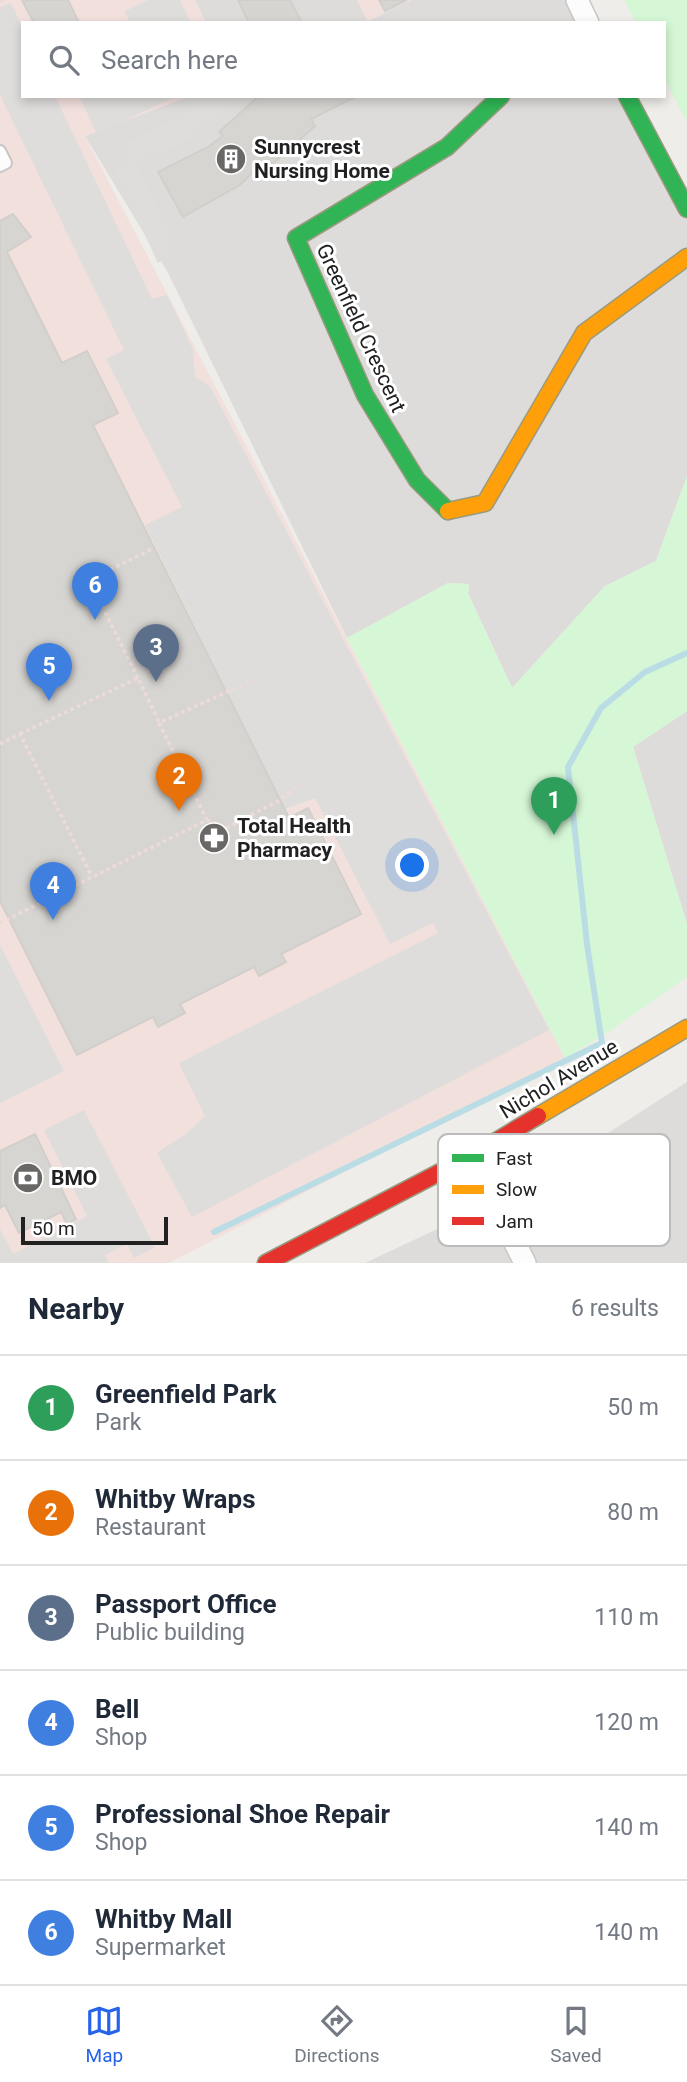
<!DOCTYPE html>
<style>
body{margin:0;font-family:Roboto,sans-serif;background:#f2f2f3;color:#1f2937}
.scale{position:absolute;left:21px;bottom:18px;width:147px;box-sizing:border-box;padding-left:7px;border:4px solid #212121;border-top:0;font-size:19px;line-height:24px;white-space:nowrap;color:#212121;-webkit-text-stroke:5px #fff;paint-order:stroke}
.you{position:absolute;left:413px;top:866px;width:24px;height:24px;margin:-18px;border:5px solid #fff;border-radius:50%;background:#1a73e8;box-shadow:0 0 0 10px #1a73e833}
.badge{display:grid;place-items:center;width:46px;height:46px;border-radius:50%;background:#2563eb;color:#fff;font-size:23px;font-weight:700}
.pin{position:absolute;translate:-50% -58px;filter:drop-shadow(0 2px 4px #0008)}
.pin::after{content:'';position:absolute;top:37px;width:24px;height:21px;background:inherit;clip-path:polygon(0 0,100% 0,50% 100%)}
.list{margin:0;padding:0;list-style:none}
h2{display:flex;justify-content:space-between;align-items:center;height:91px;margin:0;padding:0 28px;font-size:30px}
h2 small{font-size:23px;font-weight:400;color:#747a83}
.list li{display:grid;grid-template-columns:46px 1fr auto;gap:21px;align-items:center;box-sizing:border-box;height:105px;padding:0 28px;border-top:2px solid #e0e1e3}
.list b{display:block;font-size:26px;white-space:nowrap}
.list p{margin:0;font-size:23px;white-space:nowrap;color:#747a83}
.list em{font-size:23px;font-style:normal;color:#747a83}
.icon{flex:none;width:38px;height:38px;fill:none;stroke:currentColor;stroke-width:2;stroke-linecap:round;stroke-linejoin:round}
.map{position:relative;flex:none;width:687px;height:1263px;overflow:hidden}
.search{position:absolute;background:#fff;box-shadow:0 4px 10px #0003;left:21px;right:21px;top:21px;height:77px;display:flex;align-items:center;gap:18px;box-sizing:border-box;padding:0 24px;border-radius:0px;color:#747a83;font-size:26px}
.sheet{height:721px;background:#fff}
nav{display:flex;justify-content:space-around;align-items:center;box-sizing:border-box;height:98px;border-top:2px solid #e0e1e3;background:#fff;font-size:19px;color:#747a83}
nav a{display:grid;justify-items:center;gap:4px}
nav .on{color:#2563eb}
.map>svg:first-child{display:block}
.residential{fill:#dedcda}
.commercial{fill:#f2e0dd}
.park{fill:#d5f7d5}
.parking{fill:#dedddb}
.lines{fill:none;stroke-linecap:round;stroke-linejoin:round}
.stream{stroke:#badde5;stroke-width:6}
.building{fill:#d7d5d2;stroke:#d2ceca;stroke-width:2}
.lane-casing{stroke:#c8c7c5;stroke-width:14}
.street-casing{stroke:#c8c7c5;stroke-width:24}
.fast-casing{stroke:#999a7f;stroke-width:19}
.slow-casing{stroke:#999a7f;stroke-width:19}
.jam-casing{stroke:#999a7f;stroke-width:19}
.path{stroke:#ecdbd9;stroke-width:3.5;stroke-dasharray:3.5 3.5;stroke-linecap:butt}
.lane{stroke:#fdfcfc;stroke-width:10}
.street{stroke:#fdfcfc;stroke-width:21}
.fast{stroke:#30b455;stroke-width:16}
.slow{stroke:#ff9f0a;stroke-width:16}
.jam{stroke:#e5322d;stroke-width:16}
.labels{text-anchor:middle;stroke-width:6;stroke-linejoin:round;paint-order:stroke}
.poi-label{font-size:21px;font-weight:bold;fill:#212121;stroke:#fff;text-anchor:start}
.street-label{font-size:21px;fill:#212121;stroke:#fff}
.key{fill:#fff;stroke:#bcbcbc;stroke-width:2}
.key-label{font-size:19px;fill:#212121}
</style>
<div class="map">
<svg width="687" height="1263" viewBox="0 0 687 1263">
<rect width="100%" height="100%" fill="#efede9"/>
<path class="residential" d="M195 0H357L368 21 411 0H577L588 23H206Z
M189 96H627L687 207V476L656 561 605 586 512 688 468 593 469 584 448 583 347 638 167 271 85 136Z
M687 711V924L633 747Z
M687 1082V1263H365L520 1190Z"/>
<path class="commercial" d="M0 0H195L206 23H23V96H189L85 136 565 1058 169 1263H0Z
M357 0H411L367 21Z"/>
<path class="park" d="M624 0H687V122L664 78V23H636Z
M687 476V711L633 747 687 924V977L607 1033 565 1058 347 638 448 583 469 584 468 594 512 688 605 586 656 561Z"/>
<path class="parking" d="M148 0H180L191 23H130L125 11Z
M11 3 23 28V96H55L152 299 167 295 193 349 195 377 210 386 549 1030 192 1217 157 1153 187 1133 205 1116 179 1063 438 933 433 923 390 944 315 798 285 809 145 525 182 507 106 359 124 350 0 95V7Z
M79 96H177L97 134Z
M203 96 235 98 190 140 136 164 178 251 158 263 113 167 130 158 125 144 175 118Z
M0 945 64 1071 0 1103Z
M84 1110 155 1247 134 1258 127 1244 105 1255 109 1263H0V1229L13 1254 87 1216 44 1130Z"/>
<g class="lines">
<path class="stream" d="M214 1232 602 1043 587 944 568 767 601 708 645 672 687 653"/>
</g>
<path class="building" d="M22 0H68L79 23H34Z
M238 0H290L302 23H249Z
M379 0H407L385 11Z
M259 96H357L311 119 315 126 259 176 254 171 240 185 183 217 158 172 208 147 223 136 219 132Z
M13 214 31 237 7 252 62 363 87 351 118 413 93 425 289 818 308 808 361 914 281 954 286 962 259 976 254 967 180 1004 185 1013 158 1027 153 1017 77 1055 0 901V221Z
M35 1134 76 1219 67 1224 61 1212 19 1233 5 1205 0 1208V1151Z"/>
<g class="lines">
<g class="lane-casing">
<path id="lane" d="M0 151 6 163 0 166"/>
</g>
<g class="street-casing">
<path id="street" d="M577 0 588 23
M471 1156 525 1263"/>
</g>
<g class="fast-casing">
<path id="fast" d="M627 96 687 209
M448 511 417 480 365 395 296 238 447 147 501 96"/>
</g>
<g class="slow-casing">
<path id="slow" d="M448 511 485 503 584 333 687 257
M538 1116 687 1028"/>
</g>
<g class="jam-casing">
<path id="jam" d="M266 1263 471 1156 538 1116"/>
</g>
<path class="path" d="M0 10 2 0
M138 678 89 580 154 548
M20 734 138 678 159 722
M0 744 20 734 92 877
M207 820 226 828 280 800 303 781
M0 923 207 820 159 723 253 680"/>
<use href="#lane" class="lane"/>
<use href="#street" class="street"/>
<use href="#fast" class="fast"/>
<use href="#slow" class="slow"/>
<use href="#jam" class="jam"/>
</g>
<defs>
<g id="building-disc" transform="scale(1.575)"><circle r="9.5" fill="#696867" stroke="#fff"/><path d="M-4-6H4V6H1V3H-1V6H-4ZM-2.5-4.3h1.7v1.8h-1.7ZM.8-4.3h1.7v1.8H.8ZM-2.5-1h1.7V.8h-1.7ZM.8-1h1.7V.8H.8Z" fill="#fff"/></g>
<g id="pharmacy-disc" transform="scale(1.575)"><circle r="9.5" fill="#696867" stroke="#fff"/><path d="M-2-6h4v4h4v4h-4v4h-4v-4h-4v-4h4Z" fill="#fff"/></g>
<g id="bank-disc" transform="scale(1.575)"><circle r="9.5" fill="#696867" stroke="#fff"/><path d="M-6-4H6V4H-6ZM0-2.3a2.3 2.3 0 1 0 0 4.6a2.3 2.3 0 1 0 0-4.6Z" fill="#fff"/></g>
</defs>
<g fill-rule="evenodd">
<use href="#building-disc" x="231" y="159"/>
<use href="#pharmacy-disc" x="214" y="838"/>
<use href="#bank-disc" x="28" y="1178"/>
</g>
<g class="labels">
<g class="poi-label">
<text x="254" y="154">Sunnycrest<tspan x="254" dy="24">Nursing Home</tspan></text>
<text x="237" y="833">Total Health<tspan x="237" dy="24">Pharmacy</tspan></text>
<text x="51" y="1185">BMO</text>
</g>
<g class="street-label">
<text transform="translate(361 328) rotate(65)" y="7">Greenfield Crescent</text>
<text transform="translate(559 1079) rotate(-31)" y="7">Nichol Avenue</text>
</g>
</g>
<rect x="438" y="1134" width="232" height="112" rx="10" class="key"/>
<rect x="452" y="1154" width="32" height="8" fill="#30b455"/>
<rect x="452" y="1185" width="32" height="9" fill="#ff9f0a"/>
<rect x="452" y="1217" width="32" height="8" fill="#e5322d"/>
<g class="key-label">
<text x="496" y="1165">Fast</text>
<text x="496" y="1196">Slow</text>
<text x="496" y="1228">Jam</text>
</g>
</svg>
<div class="scale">50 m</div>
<div class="you"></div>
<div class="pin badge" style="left:554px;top:835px;background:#2e9e5b">1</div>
<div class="pin badge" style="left:179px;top:811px;background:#e8710a">2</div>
<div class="pin badge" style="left:156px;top:682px;background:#5c6f8a">3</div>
<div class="pin badge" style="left:53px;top:920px;background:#3f7fe0">4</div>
<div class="pin badge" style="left:49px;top:701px;background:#3f7fe0">5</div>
<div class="pin badge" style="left:95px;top:620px;background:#3f7fe0">6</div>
<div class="search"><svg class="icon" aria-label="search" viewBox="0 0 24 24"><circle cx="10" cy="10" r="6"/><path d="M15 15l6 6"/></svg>Search here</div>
</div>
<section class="sheet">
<h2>Nearby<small>6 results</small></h2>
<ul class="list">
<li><span class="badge" style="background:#2e9e5b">1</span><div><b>Greenfield Park</b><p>Park</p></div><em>50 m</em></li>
<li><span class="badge" style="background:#e8710a">2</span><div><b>Whitby Wraps</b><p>Restaurant</p></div><em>80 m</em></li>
<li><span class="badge" style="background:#5c6f8a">3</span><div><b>Passport Office</b><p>Public building</p></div><em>110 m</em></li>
<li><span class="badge" style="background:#3f7fe0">4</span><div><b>Bell</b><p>Shop</p></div><em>120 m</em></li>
<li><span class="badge" style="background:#3f7fe0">5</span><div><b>Professional Shoe Repair</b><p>Shop</p></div><em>140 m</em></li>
<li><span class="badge" style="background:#3f7fe0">6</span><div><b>Whitby Mall</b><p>Supermarket</p></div><em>140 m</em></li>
</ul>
</section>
<nav>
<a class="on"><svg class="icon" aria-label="map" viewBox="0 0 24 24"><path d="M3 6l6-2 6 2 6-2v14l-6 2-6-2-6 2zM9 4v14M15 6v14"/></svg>Map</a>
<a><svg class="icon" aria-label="directions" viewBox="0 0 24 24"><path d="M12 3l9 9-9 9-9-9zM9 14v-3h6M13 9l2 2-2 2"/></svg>Directions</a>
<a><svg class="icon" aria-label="saved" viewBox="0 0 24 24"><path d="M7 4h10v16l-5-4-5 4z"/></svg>Saved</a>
</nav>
